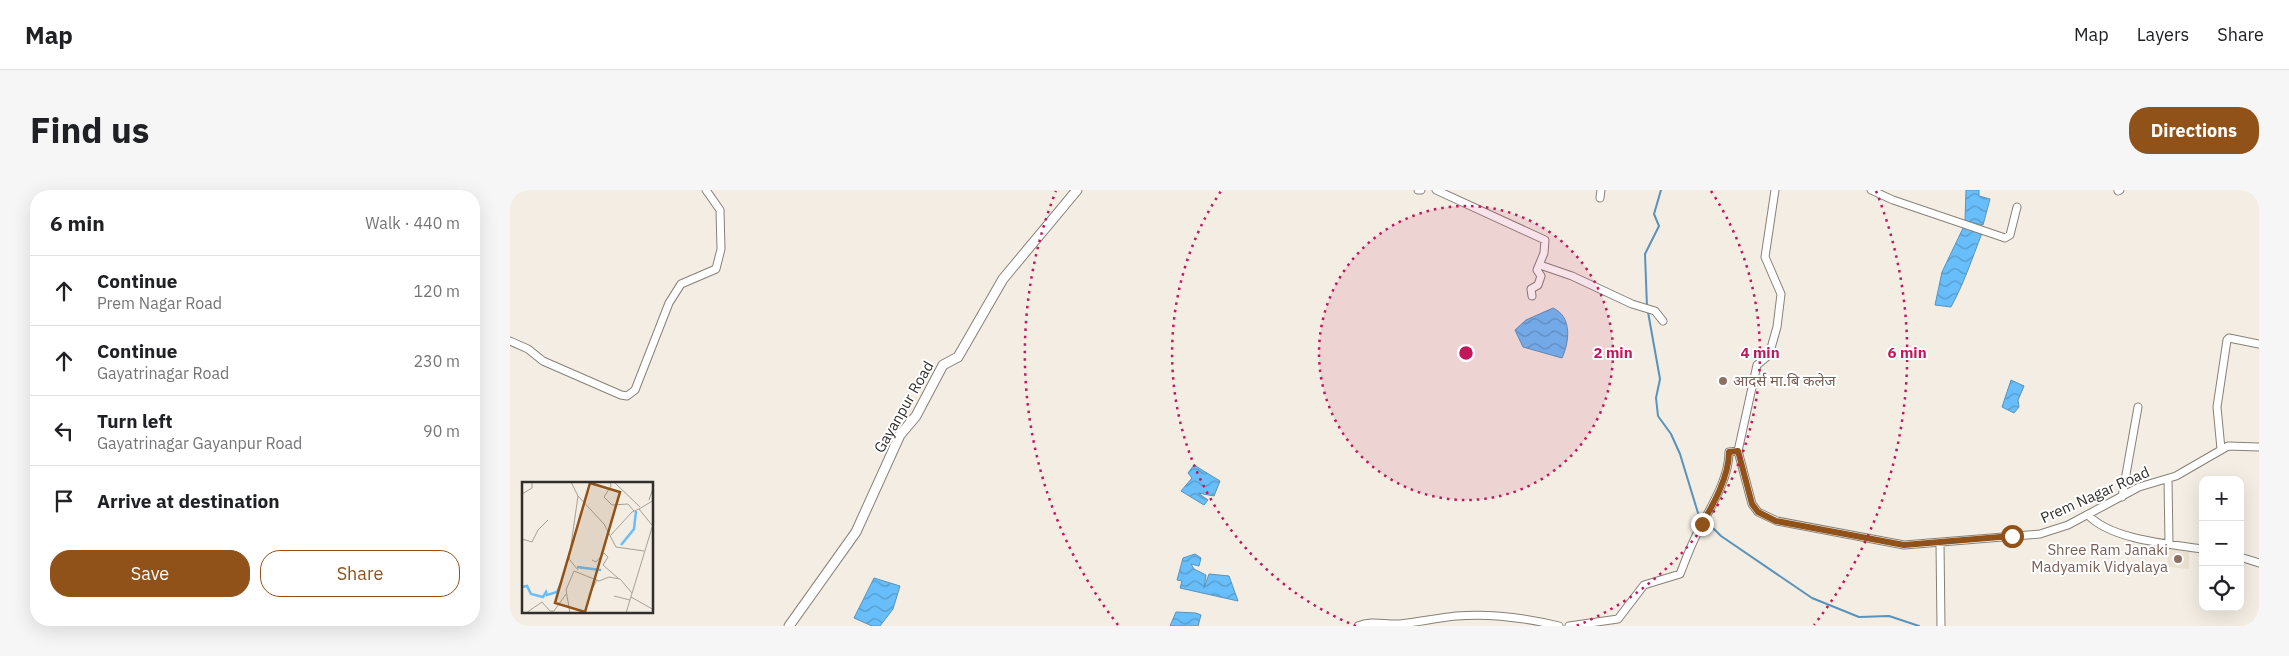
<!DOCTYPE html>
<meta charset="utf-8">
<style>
body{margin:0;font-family:"IBM Plex Sans","Noto Sans Devanagari",sans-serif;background:#f6f6f6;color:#202124}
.controls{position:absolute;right:15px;bottom:15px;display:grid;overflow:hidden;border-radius:10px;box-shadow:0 5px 20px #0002}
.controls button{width:45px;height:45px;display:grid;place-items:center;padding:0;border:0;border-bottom:1px solid #e0e0e0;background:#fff;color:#202124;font:25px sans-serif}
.stop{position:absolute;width:15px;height:15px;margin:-11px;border:4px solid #905218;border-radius:50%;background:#fff}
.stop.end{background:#905218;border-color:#fff;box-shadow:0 1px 5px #0008}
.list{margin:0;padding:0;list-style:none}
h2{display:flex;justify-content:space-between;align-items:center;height:65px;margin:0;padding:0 20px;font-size:21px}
h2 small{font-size:16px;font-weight:400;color:#757577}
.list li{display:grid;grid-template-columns:32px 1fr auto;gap:15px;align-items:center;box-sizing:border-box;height:70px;padding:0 20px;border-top:1px solid #e0e0e0}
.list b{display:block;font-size:19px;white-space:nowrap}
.list p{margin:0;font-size:16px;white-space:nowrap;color:#757577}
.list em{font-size:16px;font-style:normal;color:#757577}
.actions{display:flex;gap:10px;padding:15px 20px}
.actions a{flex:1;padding:11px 0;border:1px solid #905218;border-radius:20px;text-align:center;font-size:18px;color:#905218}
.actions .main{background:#905218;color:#fff}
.icon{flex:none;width:28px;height:28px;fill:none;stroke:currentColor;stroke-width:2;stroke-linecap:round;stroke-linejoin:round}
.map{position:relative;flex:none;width:1749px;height:436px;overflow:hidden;border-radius:20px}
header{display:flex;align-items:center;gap:30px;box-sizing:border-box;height:70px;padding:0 25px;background:#fff;border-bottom:1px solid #e0e0e0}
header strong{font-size:24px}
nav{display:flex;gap:28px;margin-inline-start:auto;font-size:18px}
.intro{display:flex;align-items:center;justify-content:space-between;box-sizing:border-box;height:120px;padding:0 30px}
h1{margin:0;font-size:35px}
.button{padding:12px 22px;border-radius:20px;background:#905218;color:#fff;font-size:18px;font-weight:700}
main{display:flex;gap:30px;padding:0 30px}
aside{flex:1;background:#fff;border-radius:20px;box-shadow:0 5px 20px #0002}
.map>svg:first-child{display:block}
.built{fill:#ebe1d1}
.water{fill:url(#water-waves);stroke:#5793bc}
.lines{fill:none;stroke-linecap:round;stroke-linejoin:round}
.stream{stroke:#5793bc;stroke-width:2}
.minor-casing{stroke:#878178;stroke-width:9}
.tertiary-casing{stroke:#878178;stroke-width:11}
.minor{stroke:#fff;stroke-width:7}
.tertiary{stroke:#fff;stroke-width:9}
.route{stroke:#905218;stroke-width:6}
.ring{fill:none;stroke:#c2185b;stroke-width:2.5;stroke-dasharray:2.5 5}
.education-dot{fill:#8d6e63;stroke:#fff;stroke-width:2}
.labels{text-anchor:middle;stroke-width:4;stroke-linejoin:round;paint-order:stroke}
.education-label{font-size:15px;fill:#785e54;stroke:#fff;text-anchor:start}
.street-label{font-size:15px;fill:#312f2b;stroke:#fff}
.inset-river{fill:none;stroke:#67befa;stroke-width:2.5}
.inset-road{fill:none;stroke:#a5a199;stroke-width:1}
.view{fill:#905218;fill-opacity:0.15;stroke:#905218;stroke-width:2.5}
.inset-edge{fill:none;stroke:#312f2b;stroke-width:2.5}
.centre{fill:#c2185b;stroke:#fff;stroke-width:2.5}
.ring-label{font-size:15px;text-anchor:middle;font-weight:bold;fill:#c2185b;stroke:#fff;stroke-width:4;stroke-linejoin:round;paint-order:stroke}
</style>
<header>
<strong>Map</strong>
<nav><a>Map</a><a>Layers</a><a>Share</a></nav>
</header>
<div class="intro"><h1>Find us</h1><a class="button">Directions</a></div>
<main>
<aside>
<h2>6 min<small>Walk · 440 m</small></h2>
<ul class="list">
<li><svg class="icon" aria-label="ahead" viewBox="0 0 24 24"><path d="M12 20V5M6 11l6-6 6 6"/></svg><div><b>Continue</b><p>Prem Nagar Road</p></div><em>120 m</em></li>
<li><svg class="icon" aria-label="ahead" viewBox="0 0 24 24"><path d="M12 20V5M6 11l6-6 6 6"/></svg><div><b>Continue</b><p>Gayatrinagar Road</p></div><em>230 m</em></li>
<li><svg class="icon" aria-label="left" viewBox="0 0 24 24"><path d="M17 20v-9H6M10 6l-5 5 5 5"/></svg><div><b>Turn left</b><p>Gayatrinagar Gayanpur Road</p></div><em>90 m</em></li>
<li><svg class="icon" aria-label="arrive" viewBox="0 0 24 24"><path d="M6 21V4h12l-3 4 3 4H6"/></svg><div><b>Arrive at destination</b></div></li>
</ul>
<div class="actions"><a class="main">Save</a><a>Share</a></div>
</aside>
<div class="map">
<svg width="1749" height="436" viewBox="0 0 1749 436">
<defs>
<pattern id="water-waves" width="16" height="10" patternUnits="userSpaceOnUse" patternTransform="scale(1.25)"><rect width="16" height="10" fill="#67befa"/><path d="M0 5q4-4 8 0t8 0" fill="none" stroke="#559bcb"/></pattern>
</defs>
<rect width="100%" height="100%" fill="#f3ede3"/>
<path class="built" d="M1657 358 1679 362V379L1658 377Z"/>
<path class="water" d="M1456 0H1469V6L1480 9 1473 35 1455 31Z
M1454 36 1472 43C1462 69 1454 93 1441 117L1425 115 1432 82Z
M1043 118C1063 127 1059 153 1052 168L1013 157 1005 140 1016 130Z
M1501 190 1514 196 1508 210 1509 217 1504 223 1492 217Z
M684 275 710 291 704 306 688 303 698 310 694 315 671 301 682 288 678 283Z
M685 364 691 368 689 376 681 374 684 379 696 385 694 398 699 384 719 386 728 411 670 398 672 391 667 390 673 368Z
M364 388 390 396 383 419 370 436H362L344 428Z
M666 422 686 423 691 425 688 436H660Z"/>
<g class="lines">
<path class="stream" d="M1137 117 1135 64 1149 36 1144 24 1151 0
M1138 122 1150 189 1146 208 1148 226 1161 244 1170 264 1188 323 1192 327
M1196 331 1211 346 1302 408 1349 427 1379 426 1409 436"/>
<g class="minor-casing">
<path id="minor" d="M908 0H911
M926 0 1035 50 1034 63 1027 80 1031 86 1028 95 1021 99 1022 106
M1265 0 1255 67 1271 104 1267 137 1259 165 1247 175 1228 261 1242 314 1248 322 1267 331 1394 355 1530 344 1558 335 1629 297 1666 286 1718 256 1749 257
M1361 0 1383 10 1495 48 1500 45 1507 17
M1608 1 1610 0
M1090 8 1091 0
M1030 75 1062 86 1122 114 1145 121 1153 131
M0 151 18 159 33 171 111 205 117 206 125 200 159 113 171 94 206 79 211 59 210 20 196 0
M1711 259 1707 217 1717 150 1719 148 1749 154
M1658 289 1659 354
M1612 307 1628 217
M1578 325C1602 350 1659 354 1693 359
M1430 353 1431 436
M1730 367 1749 373
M848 436C862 430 875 435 890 434 909 432 927 428 946 426 981 423 1016 428 1049 436
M1059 436 1108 429 1134 395 1170 384C1176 369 1182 352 1190 338 1202 315 1219 288 1219 262L1228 261"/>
</g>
<g class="tertiary-casing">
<path id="tertiary" d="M279 436 346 342 390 245 406 226 433 175 448 167 493 89 567 0"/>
</g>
<use href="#minor" class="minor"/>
<use href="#tertiary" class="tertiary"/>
</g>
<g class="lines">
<path class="route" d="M1192 334C1204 313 1219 286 1219 262L1228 261 1242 314 1248 322 1266 331 1394 355 1502 346"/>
</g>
<circle cx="956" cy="163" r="147" fill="#c2185b" fill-opacity=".12"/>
<g class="ring">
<circle cx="956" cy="163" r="147"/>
<path d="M846 436A294 294 0 0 1 711 1M1201 1A294 294 0 0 1 1066 436"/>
<path d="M608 435A441 441 0 0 1 546 1M1366 1A441 441 0 0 1 1304 435"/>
</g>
<g class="education-dot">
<circle cx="1213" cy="191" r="5"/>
<circle cx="1668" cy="369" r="5"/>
</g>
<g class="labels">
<g class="education-label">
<text x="1223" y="196">आदर्स मा.बि कलेज</text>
<text x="1658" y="365" text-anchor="end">Shree Ram Janaki<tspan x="1658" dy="17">Madyamik Vidyalaya</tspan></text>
</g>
<g class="street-label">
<text transform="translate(394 217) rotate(-60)" y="5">Gayanpur Road</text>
<text transform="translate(1585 305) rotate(-24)" y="5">Prem Nagar Road</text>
</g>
</g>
<g transform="translate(12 292)">
<rect width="131" height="131" fill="#f3ede3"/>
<path class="inset-river" d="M99 63 112 47 114 29M55 85 79 88M0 105 5 104 9 112 21 115 24 110 25 113 35 110 39 101"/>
<path class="inset-road" d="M49 0 56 14 82 42 94 65 122 69M88 0 89 4 82 15 90 23 106 22 112 29M92 0 118 25M0 12 10 6V0M127 18 132 3M117 27 132 18M89 53 110 30 117 27 130 43M0 57 10 60 16 48 26 38M70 78 74 80 82 71 86 75 81 83 96 96M56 88 47 77 56 14M67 113 75 98M92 114 108 118M109 115 132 128M4 131 20 120 28 129H32L44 112M48 131 44 108 52 89 77 99 87 95 98 97 110 111M104 131 132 39"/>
<path class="view" d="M68 1 98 10 63 130 33 121Z"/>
<rect width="131" height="131" class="inset-edge"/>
</g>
<circle cx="956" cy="163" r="8" class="centre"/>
<g class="ring-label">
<text x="1103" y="168">2 min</text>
<text x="1250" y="168">4 min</text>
<text x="1397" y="168">6 min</text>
</g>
</svg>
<div class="controls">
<button>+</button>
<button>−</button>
<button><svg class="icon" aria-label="locate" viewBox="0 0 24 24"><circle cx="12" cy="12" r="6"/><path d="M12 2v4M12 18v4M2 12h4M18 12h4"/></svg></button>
</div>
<div class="stop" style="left:1502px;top:346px"></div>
<div class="stop end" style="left:1192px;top:334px"></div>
</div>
</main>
